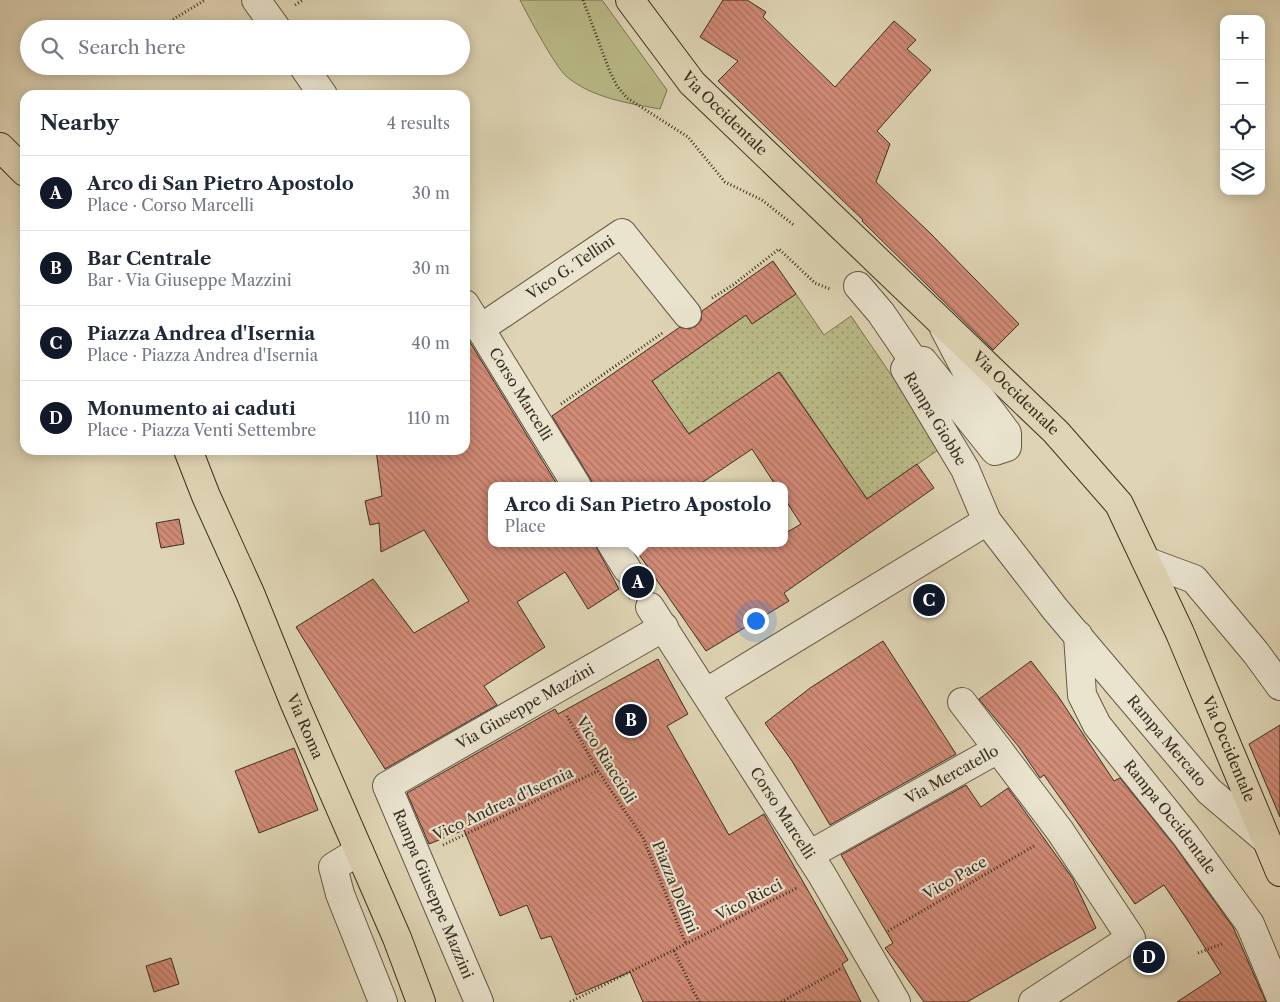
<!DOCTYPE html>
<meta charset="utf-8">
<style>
body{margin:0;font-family:"Libre Caslon Text",serif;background:#f6f6f7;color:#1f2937}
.controls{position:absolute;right:15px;top:15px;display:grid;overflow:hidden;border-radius:10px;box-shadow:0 2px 12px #0003}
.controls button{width:45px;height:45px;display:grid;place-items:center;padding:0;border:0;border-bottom:1px solid #e0e1e3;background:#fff;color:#1f2937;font:25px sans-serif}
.you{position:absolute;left:755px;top:620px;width:18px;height:18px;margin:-12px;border:4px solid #fff;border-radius:50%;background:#1a73e8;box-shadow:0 0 0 8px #1a73e833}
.badge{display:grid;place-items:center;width:32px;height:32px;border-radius:50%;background:#111827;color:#fff;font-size:16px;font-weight:700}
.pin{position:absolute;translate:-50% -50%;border:2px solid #fff;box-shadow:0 1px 5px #0006}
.popup{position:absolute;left:488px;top:482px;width:300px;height:65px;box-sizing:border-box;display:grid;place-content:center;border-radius:10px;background:#fff;filter:drop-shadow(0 1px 4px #0005);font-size:16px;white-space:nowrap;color:#747a83}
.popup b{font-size:19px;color:#1f2937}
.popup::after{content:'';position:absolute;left:50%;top:100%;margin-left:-10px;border:10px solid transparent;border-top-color:#fff}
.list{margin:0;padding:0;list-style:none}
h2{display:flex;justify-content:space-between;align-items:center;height:65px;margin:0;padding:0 20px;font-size:21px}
h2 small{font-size:16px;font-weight:400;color:#747a83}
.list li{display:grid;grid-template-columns:32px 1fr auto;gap:15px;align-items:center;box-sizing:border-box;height:75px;padding:0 20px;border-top:1px solid #e0e1e3}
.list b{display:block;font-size:19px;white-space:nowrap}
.list p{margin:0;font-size:16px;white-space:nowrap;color:#747a83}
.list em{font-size:16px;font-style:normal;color:#747a83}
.icon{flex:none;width:28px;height:28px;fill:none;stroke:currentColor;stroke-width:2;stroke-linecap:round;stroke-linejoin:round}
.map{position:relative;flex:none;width:1280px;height:1002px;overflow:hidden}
.search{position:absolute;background:#fff;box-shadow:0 2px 12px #0003;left:20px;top:20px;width:450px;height:55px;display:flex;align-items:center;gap:12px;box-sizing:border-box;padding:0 18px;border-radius:28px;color:#747a83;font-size:19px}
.panel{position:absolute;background:#fff;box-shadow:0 2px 12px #0003;left:20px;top:90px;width:450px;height:365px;border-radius:15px}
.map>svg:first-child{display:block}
.grass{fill:url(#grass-dots);stroke:#7a7554}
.garden{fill:#babb88;stroke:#7a7554}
.building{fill:url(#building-back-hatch);stroke:#3a2f21}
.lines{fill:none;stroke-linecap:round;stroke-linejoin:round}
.minor-tunnel{stroke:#beb497;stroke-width:28;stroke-dasharray:28 14;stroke-linecap:butt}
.minor-casing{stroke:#635846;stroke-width:30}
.major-casing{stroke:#3a2f21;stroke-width:30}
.path{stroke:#3a2f21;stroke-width:3;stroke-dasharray:1 2.5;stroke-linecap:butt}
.minor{stroke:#eae4cf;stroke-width:28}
.major{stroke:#dfd5b5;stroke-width:28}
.labels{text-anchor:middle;stroke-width:4.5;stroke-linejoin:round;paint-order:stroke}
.street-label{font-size:15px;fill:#3a2f21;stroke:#eae4cf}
</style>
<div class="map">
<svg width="1280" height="1002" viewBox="0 0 1280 1002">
<defs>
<pattern id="grass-dots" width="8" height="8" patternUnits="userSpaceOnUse" patternTransform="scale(1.25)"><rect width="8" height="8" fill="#babb88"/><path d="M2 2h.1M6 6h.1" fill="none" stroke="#98986f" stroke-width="1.8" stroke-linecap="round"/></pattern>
<pattern id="building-back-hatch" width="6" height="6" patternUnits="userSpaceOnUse" patternTransform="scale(1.25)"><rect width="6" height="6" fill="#d28b77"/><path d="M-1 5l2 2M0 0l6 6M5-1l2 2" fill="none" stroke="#ab7261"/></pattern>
</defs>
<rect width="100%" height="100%" fill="#dfd5b5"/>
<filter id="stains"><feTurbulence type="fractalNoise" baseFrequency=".004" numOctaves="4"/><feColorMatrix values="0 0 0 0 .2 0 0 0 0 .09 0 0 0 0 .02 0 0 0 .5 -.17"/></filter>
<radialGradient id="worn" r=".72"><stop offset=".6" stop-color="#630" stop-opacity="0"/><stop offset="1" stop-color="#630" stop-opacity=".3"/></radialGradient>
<path class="grass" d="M796 294 824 335 851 316 941 448 867 499 780 372 688 434 652 381 746 315 752 324Z"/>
<path class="garden" d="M520 0H602L667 90 660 109C627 103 592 98 566 76 555 66 528 16 520 0Z"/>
<path class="building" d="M723 0H747L766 12 763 17 835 87 894 21 916 40 907 49 931 70 877 131 890 144 876 182 929 232 1019 324 993 350 862 221 863 220 718 81 738 61 700 37Z
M773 261 796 294 752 324 746 315 652 381 689 434 779 372 867 499 917 464 934 488 784 593 789 601 706 651 631 543H784V534L801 524 784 498V486H776L752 449 697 486H593L590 478 552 416 680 327 689 329 696 326 701 320 702 311Z
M465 334 558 486H492V543H594L619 589 588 609 565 572 517 602 545 647 484 686 497 705 385 769 296 627 373 579 414 633 469 601 424 530 381 552 379 523 370 525 365 501 382 496 376 450H465Z
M179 519 184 544 161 548 156 523Z
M883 641 956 754 830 825 792 761 765 723 810 688Z
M658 659 688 714 667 726 729 835 764 814 848 960 842 964 861 1002H643L630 972 576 995 551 936 541 939 527 905 500 916 464 830 429 844 407 793 555 709 558 714Z
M1031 661 1058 696 1114 781 1120 778 1174 845 1233 927 1266 1002H1177L1221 973 1190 924 1164 885 1135 904 1044 775 1040 778 1019 747 979 699Z
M1280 725V817L1249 744Z
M294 748 318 810 259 833 235 771Z
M966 785 981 807 1008 788 1073 879 1096 928 967 1002H924L885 948 893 943 841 855Z
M171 958 179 984 154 992 146 966Z"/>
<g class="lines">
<path class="minor-tunnel" d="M627 569 650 607"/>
<g class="minor-casing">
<g id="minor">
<path d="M256 0 277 29"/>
<path d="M303 66 323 95"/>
<path d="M858 286 881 313 913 360"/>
<path id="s1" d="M465 304 577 486"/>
<path id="s2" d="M481 328 622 233 687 314"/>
<path id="s3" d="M944 328 980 397 1007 433V447L995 451 923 361 913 360 905 369 965 469 987 521 1055 609 1209 791 1264 838"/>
<path d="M611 543 627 569"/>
<path d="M1148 562 1194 579 1256 653 1280 686"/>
<path id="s4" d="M650 607 822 875 896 1002"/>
<path id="s5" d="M1078 635 1082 695 1097 725 1186 836 1250 924 1280 996"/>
<path d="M707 692 987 521"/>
<path d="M962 702 998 749"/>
<path d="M359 851 333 867 340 894 383 1002"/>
<path id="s6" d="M809 855 998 749 1060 831 1131 938 1033 1002"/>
<path id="s7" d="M479 1002 387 786 664 627"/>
</g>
</g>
<g class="major-casing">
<g id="major">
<path id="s8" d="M630 0 692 83 1056 432 1119 504 1180 633 1280 872"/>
<path d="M0 147 25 172"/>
<path id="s9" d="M188 450 206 496 250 593 295 704 397 938 421 1002"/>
</g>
</g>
<path class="path" d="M583 0 610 72 617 86 627 98 688 137 725 182 762 200 795 226
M295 5 303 0
M167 23 205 0
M425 95 430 91
M712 298 733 285 779 249 815 283 830 289
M561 404 664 332
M567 716 598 771 643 838 686 944
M443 845 598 771
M888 931 1034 846
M674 951 699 1002
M1198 953 1224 943
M570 1002 797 888
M781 1002 842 968"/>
<use href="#minor" class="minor"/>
<use href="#major" class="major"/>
</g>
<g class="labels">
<g class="street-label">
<text dy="5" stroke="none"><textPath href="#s8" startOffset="148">Via Occidentale</textPath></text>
<text dy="5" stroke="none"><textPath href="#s2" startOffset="108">Vico G. Tellini</textPath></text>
<text dy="5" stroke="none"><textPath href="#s8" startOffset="552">Via Occidentale</textPath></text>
<text dy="5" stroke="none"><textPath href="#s1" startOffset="106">Corso Marcelli</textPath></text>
<text dy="5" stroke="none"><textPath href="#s3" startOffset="345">Rampa Giobbe</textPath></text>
<text dy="5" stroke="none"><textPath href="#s7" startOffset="394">Via Giuseppe Mazzini</textPath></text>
<text dy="5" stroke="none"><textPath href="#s9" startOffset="300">Via Roma</textPath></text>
<text dy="5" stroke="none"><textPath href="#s3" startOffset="744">Rampa Mercato</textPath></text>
<text dy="5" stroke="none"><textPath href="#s8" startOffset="972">Via Occidentale</textPath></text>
<text transform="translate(606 760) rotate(58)" y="5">Vico Riaccioli</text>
<text dy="5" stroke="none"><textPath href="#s6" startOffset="164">Via Mercatello</textPath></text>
<text transform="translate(503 804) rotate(-25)" y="5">Vico Andrea d'Isernia</text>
<text dy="5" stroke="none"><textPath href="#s4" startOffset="245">Corso Marcelli</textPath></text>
<text dy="5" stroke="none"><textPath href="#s5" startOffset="211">Rampa Occidentale</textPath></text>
<text transform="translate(955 878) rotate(-30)" y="5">Vico Pace</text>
<text transform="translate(675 887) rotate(68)" y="5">Piazza Delfini</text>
<text transform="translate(433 894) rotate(67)" y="5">Rampa Giuseppe Mazzini</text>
<text transform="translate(749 900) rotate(-27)" y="5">Vico Ricci</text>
</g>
</g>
<rect width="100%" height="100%" filter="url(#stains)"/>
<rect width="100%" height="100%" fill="url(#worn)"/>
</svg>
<div class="controls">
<button>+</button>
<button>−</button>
<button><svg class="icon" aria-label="locate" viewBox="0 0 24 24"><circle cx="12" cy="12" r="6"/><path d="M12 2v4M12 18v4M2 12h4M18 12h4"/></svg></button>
<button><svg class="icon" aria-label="layers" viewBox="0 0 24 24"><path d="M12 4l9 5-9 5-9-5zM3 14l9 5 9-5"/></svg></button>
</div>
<div class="you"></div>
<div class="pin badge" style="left:638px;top:582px">A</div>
<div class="popup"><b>Arco di San Pietro Apostolo</b>Place</div>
<div class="pin badge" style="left:631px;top:720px">B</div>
<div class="pin badge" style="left:929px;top:600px">C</div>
<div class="pin badge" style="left:1149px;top:957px">D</div>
<div class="search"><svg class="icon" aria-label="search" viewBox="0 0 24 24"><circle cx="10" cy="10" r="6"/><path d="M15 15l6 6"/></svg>Search here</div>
<section class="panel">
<h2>Nearby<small>4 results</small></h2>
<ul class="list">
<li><span class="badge">A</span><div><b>Arco di San Pietro Apostolo</b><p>Place · Corso Marcelli</p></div><em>30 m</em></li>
<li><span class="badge">B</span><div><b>Bar Centrale</b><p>Bar · Via Giuseppe Mazzini</p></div><em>30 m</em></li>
<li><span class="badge">C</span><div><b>Piazza Andrea d'Isernia</b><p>Place · Piazza Andrea d'Isernia</p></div><em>40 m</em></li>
<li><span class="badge">D</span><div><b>Monumento ai caduti</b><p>Place · Piazza Venti Settembre</p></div><em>110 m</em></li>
</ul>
</section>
</div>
